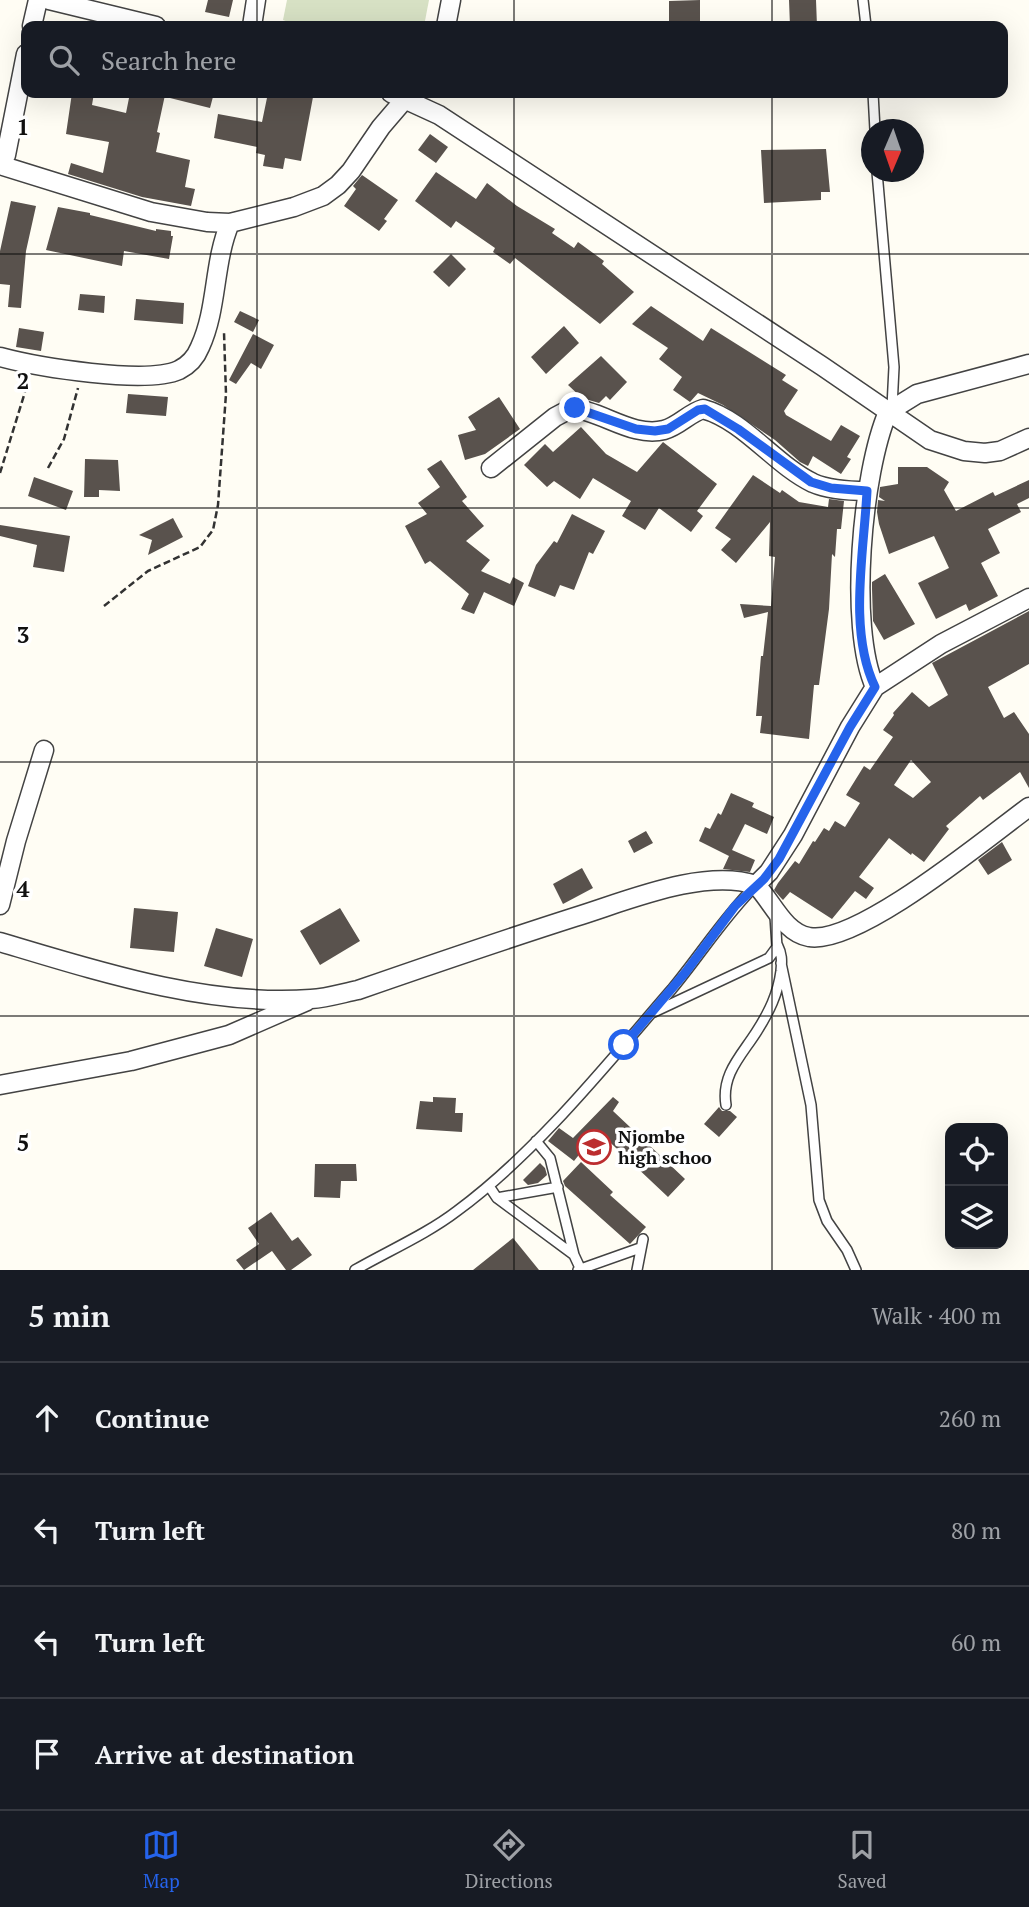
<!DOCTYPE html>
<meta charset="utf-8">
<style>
body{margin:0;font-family:"PT Serif",serif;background:#242831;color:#f1f3f6}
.controls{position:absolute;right:21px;bottom:21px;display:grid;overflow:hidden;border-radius:14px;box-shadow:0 7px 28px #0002}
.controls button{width:63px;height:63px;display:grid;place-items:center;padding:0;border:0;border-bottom:2px solid #363941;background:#171b24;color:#f1f3f6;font:35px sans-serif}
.compass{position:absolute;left:861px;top:119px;width:63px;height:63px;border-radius:50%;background:#171b24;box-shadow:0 7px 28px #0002;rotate:182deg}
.stop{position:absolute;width:21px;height:21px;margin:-16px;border:5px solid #2563eb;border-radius:50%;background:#fff}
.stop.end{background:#2563eb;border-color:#fff;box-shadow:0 2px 7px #0008}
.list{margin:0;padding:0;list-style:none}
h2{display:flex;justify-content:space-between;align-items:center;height:91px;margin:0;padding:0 28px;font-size:30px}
h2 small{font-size:23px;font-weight:400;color:#9ea1a6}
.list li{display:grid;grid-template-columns:46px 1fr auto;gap:21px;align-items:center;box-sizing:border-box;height:112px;padding:0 28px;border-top:2px solid #363941}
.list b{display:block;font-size:26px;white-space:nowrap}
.list em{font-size:23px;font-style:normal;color:#9ea1a6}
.icon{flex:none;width:38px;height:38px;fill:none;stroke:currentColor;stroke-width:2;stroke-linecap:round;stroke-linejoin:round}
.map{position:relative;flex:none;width:1029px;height:1270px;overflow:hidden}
.search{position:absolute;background:#171b24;box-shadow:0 7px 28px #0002;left:21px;right:21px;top:21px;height:77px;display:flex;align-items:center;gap:18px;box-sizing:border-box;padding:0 24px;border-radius:14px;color:#9ea1a6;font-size:26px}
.sheet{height:539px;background:#171b24}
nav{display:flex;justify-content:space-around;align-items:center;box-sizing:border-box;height:98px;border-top:2px solid #363941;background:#171b24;font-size:19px;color:#9ea1a6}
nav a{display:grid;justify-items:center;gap:4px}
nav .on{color:#2563eb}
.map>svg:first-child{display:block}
.cemetery{fill:#d7e1c4}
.building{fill:#59524d;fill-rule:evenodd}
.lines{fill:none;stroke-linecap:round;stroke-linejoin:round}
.lane-casing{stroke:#434343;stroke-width:12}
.street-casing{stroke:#434343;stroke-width:21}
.path{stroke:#323232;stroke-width:2.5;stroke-dasharray:7 3.5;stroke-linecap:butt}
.lane{stroke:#fff;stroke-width:9}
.street{stroke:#fff;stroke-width:18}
.route{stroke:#2563eb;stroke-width:9}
.grid{fill:none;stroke:#101010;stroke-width:2;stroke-opacity:0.55}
.labels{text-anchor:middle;stroke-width:7;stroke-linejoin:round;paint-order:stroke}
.poi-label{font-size:18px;font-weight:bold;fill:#101010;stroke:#fff;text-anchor:start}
.grid-label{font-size:23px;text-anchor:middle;font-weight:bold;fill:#101010;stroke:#fff;stroke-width:7;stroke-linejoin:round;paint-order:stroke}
</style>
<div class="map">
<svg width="1029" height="1270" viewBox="0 0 1029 1270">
<rect width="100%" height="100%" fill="#fffdf4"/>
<path class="cemetery" d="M287 0H429L424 26H299L283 20Z"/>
<path class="building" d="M208 0H233L229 17 205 12Z
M700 0V26H669V1Z
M789 0H816L817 26H790Z
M72 93H94L92 105 126 113 130 93 165 95 157 132 160 133 156 152 190 160 185 187 195 189 191 206 142 197 68 174 71 163 103 173 109 142 66 134Z
M167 93H214L210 108 166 97Z
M268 93H289L313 97 301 161 285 158 283 169 263 166 265 155 256 153 257 147 214 138 218 114 262 122Z
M430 134 448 147 436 163 418 150Z
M826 149 830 192H821V200L764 203 761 150Z
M436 172 476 199 487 183 517 206 555 229 552 233 574 248 578 242 604 261 602 264 634 292 600 324 515 258 510 264 493 252 495 248 456 221 451 228 415 201Z
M362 175 398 200 384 219 387 221 379 231 344 206 356 189 353 186Z
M11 201 36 206 26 251 21 308 8 307 10 285 0 284V251Z
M58 207 90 213V215L156 231V229L171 231V236H173L169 259 124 251 122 266 46 250Z
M451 254 466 269 449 287 433 272Z
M80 294 105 296 104 313 78 310Z
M136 299 184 303 183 324 134 320Z
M651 306 703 341 711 328 786 375 782 380 798 390 784 411 786 415 831 441 841 425 860 436 847 457 851 459 841 474 813 456 808 466 800 462 775 440 723 405 698 393 690 402 673 390 682 377 659 359 668 348 632 324Z
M240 311 259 320 253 332 234 322Z
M564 326 579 343 546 374 531 357Z
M19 328 44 332 41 351 16 347Z
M253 334 274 345 261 369 251 363 236 384 229 380Z
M601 356 627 382 610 400 606 396 599 403 582 398 568 385Z
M128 394 168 397 166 416 126 413Z
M499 397 520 429 485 454 465 460 458 435 476 430 468 417Z
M581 427 606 454 637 472 663 442 717 484 697 511 703 516 691 532 659 508 645 530 622 516 631 501 593 478 580 499 554 481 547 487 524 465 545 444 553 452Z
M85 459 118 460 120 491 99 490V497H84Z
M441 460 467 497 462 501 484 526 466 541 490 560 481 571 510 584 513 577 524 583 514 606 484 592 474 614 461 609 469 594 430 561 425 564 405 526 427 514 418 503 440 487 427 469Z
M898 467H927L949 482 944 490 956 511 993 492 995 496 1029 480V498L1017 504 1021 512 988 529 1000 553 981 563 998 596 969 611 966 604 936 619 918 583 949 568 934 536 889 554 879 524 877 512 878 500 885 501 879 497 880 487 898 484Z
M753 475 780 493 782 490 799 502 828 507 829 499 844 501 841 529H837L835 557 832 554 829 609 819 685H814L809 739 760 733 762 716H756L761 656H763L768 612 744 618 740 604 771 606 775 557 769 556 770 522 736 563 721 550 731 539 715 528Z
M34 477 73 491 66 510 28 496Z
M572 514 605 531 593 554 589 552 574 590 560 585 555 597 528 586 536 565 554 541 557 543Z
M173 518 183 537 148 555 152 540 139 535Z
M0 525 70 536 64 572 33 567 37 545 0 536Z
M885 574 915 624 884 640 873 621 872 589V582Z
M1029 611V664L988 687 1004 718 1014 712 1029 734V788L1020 772 983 800 980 796 946 826 949 829 924 862 912 853 911 855 889 838 859 877 874 888 866 899 855 891 832 919 790 892 783 900 781 898 774 890 778 883 795 861 799 864 813 841 815 842 824 828 829 831 835 821 845 827 860 803 846 795 864 766 870 770 893 737 883 730 894 715 893 713 912 692 929 707 948 695 932 663ZM911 760 931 782 913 798 894 785Z
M731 793 754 803 752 807 774 817 767 834 745 824 732 850 755 860 750 872 723 869 729 856 699 841 705 827 710 829 718 813 721 815Z
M646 831 653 843 634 853 628 841Z
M1002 842 1012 860 988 875 978 860Z
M582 868 593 888 563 904 553 884Z
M134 908 178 912 174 952 130 948Z
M340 908 360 941 320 965 300 931Z
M216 928 253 939 242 977 204 966Z
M433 1097 456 1098 455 1113H463L462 1132 416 1129 420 1101 433 1102Z
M613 1097 619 1102 613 1111 685 1179 668 1197 598 1131 574 1161 548 1141 559 1128 573 1138Z
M719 1107 722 1111H730L737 1117 719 1137 704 1124Z
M581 1162 613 1192 610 1195 646 1227 630 1244 565 1186 563 1181Z
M540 1163 545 1168 547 1175 538 1183 528 1185 523 1180Z
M315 1164H356L357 1181H341L340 1198 314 1197Z
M271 1212 292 1241 298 1237 312 1255 291 1270H286L272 1251 244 1270 236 1260 259 1244 248 1228Z
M513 1238 539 1270H473Z"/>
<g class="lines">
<g class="lane-casing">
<path id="lane" d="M863 0 866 26
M873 93 875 130
M877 172 894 367 892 407
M781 963 811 1105 819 1200 827 1221 847 1250 856 1270
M654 1012 769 958 777 947 775 916
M726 1105C721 1074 742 1055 757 1031 769 1012 778 994 781 971 782 960 782 954 777 944
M536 1141 550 1158 574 1255 581 1270
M489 1186 497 1198 574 1255
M497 1198 558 1187
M355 1270C388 1251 427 1234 457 1211 537 1152 607 1064 672 989 701 954 724 917 756 885
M578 1270 640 1248
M637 1270 643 1239"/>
</g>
<g class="street-casing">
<path id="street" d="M49 0 156 26
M32 26 38 0
M252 26 256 0
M446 26 451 0
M391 93 439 115 822 366 930 440 964 451 985 453 1000 451 1029 438
M0 164 6 155 26 54
M0 165 151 212 207 222 230 223 294 207 323 196 338 185 351 171 381 127 405 99
M0 357C37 367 146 385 179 370 189 365 196 357 200 347 218 308 213 263 230 223
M491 468 555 417 572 408C602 411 633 438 664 430 679 426 689 413 703 409 744 420 775 465 813 483 829 490 850 491 867 491
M875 687C848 627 862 472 888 412L917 394 1029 364
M756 885 769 872 793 835 850 727 875 687 941 644 1029 598
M0 905 16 841 44 750
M0 942C97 971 208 1007 311 999 327 998 343 993 358 990 430 965 503 940 575 917 627 901 703 868 756 885 772 901 784 933 809 937 857 946 988 837 1029 807
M0 1085 131 1061 229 1035 307 1001"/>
</g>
<path class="path" d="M48 468 64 439 78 388
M0 473 29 379
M104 606 148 571 200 547 213 530 218 505 226 394 224 332"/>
<use href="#lane" class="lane"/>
<use href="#street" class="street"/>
</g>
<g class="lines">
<path class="route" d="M575 408 636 429 655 431 668 429 698 410 705 409 738 429 811 482 831 488 867 491C864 552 848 631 875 687L850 727 779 859 764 879 735 906 685 973 624 1045"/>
</g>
<path class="grid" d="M257 0V26M514 0V26M772 0V26M257 93V1270M514 93V1270M772 93V1270M0 254H1029M0 508H1029M0 762H1029M0 1016H1029"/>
<defs>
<g id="school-ring" transform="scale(1.75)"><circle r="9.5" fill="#fff" stroke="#bc2d2f" stroke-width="1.5"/><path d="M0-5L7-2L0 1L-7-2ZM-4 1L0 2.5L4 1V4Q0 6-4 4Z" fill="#bc2d2f"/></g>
</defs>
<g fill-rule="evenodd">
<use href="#school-ring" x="594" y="1147"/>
</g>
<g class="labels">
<g class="poi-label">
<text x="618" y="1143">Njombe<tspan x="618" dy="21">high schoo</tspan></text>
</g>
</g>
<g class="grid-label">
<text x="23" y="135">1</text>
<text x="23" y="389">2</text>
<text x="23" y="643">3</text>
<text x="23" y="897">4</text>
<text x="23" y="1151">5</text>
</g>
</svg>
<div class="controls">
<button><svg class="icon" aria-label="locate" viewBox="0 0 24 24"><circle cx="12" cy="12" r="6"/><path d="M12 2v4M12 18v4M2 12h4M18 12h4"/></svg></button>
<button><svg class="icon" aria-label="layers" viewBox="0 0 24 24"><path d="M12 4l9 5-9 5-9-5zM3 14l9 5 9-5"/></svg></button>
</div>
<svg class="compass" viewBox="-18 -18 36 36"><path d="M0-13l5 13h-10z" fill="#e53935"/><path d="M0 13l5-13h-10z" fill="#9ea1a6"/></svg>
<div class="stop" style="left:624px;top:1045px"></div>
<div class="stop end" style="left:575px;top:408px"></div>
<div class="search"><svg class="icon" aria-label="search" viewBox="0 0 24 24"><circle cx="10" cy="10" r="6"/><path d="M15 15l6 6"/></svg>Search here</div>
</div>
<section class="sheet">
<h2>5 min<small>Walk · 400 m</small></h2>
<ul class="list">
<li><svg class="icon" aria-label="ahead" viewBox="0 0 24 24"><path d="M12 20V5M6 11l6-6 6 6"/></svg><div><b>Continue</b></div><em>260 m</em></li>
<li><svg class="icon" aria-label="left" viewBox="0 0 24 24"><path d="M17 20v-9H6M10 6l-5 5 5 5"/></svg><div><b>Turn left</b></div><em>80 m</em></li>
<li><svg class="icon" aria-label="left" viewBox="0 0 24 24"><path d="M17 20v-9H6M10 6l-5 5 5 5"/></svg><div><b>Turn left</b></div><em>60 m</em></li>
<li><svg class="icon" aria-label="arrive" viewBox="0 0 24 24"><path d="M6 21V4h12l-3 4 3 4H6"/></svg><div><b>Arrive at destination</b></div></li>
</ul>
</section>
<nav>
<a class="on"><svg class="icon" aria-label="map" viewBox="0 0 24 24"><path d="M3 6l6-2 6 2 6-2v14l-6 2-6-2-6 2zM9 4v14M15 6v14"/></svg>Map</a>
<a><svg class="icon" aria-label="directions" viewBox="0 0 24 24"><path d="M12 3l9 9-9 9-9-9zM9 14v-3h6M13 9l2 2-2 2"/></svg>Directions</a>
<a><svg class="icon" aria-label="saved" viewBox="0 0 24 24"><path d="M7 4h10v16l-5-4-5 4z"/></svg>Saved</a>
</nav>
